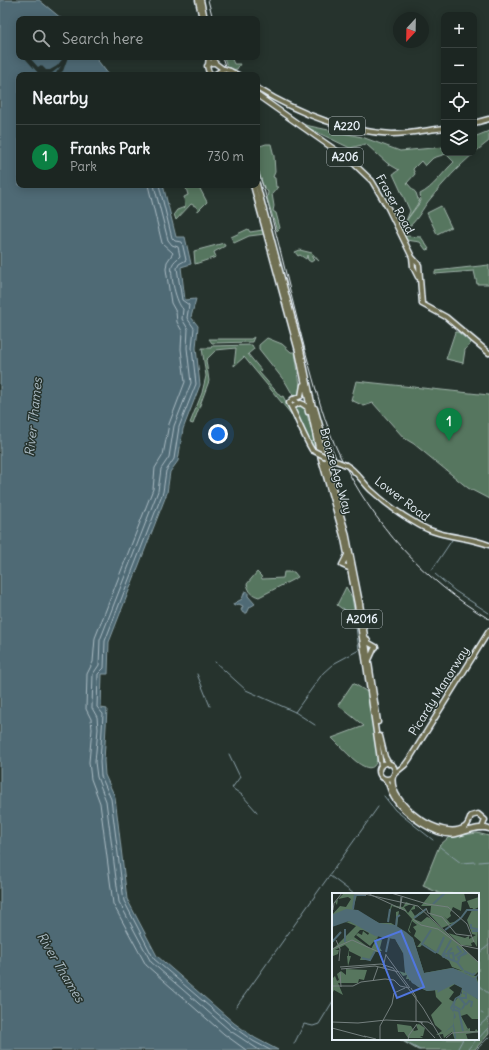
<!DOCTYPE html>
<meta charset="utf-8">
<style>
body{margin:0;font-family:Delius,sans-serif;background:#29322f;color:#f1f3f6}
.controls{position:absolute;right:12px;top:12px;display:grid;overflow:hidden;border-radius:8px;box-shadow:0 2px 10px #0003}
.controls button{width:36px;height:36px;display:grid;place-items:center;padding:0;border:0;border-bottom:1px solid #3a4340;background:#1c2622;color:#f1f3f6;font:20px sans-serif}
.compass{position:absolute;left:393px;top:12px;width:36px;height:36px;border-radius:50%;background:#1c2622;box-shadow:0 2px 10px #0003;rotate:202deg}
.you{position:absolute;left:218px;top:434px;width:14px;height:14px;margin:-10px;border:3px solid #fff;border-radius:50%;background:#1a73e8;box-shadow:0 0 0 6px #1a73e833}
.badge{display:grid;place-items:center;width:26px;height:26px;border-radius:50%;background:#0b8043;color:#fff;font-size:13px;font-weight:700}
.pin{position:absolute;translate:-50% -33px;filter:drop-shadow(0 1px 2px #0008)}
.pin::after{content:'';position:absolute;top:21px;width:14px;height:12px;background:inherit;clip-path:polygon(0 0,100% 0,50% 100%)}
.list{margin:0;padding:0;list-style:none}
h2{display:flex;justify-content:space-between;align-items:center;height:52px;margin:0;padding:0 16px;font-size:17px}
h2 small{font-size:13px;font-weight:400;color:#a0a5a5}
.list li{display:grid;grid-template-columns:26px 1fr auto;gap:12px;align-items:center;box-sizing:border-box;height:64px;padding:0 16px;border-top:1px solid #3a4340}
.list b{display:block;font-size:15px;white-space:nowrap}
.list p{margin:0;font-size:13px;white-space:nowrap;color:#a0a5a5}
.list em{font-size:13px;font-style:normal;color:#a0a5a5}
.icon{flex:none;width:22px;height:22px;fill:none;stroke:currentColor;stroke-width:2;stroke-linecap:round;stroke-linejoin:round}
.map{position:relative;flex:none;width:489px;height:1050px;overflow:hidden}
.search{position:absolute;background:#1c2622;box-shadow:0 2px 10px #0003;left:16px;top:16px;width:244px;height:44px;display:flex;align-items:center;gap:10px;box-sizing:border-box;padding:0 14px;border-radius:8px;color:#a0a5a5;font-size:15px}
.panel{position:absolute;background:#1c2622;box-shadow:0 2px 10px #0003;left:16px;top:72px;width:244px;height:116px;border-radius:8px}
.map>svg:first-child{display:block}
.green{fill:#57765e;stroke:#a0b4ab}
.water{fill:#4f6b75;stroke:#8ca1a9}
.pier{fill:#26332d}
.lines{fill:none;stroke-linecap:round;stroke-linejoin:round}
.shore{stroke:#abbbc4;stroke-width:1}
.stream{stroke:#8ca1a9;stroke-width:1}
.major-casing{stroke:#e8f1f8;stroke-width:7}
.major{stroke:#706f52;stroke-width:4}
.rail{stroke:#e8f1f8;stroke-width:1}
.major-bridge-casing{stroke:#e8f1f8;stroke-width:7;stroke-linecap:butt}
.major-bridge{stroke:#706f52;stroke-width:4}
.labels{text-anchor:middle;stroke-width:3;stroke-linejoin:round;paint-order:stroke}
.shield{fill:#26332d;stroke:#aeb8bb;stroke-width:1}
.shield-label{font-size:11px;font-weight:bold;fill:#e8f1f8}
.street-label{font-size:12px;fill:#e8f1f8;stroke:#26332d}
.water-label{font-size:13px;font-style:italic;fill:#abbbc4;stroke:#26332d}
.inset-river{fill:none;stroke:#4f6b75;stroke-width:2}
.inset-road{fill:none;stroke:#747f7e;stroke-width:1}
.view{fill:#5077e0;fill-opacity:0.15;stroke:#5077e0;stroke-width:2}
.inset-edge{fill:none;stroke:#e8f1f8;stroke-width:2}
</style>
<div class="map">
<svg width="489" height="1050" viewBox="0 0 489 1050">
<rect width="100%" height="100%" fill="#26332d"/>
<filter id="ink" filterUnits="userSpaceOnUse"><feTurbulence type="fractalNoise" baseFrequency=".025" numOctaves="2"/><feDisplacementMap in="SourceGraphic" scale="8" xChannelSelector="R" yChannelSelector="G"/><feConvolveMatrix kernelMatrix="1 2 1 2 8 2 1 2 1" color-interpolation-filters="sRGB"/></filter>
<g filter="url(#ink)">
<path class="green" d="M224 57H231L234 64H240L237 69 232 70 227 67Z
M300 124 362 137 400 151 444 147V153H474C458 167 444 182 431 198 422 208 417 223 405 229L406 236 421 237 429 249 426 250 420 242 406 240 400 229 421 201 420 194C433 188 443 172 454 162L446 154 433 158 425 166 421 161 413 169 415 174 407 183 416 193 419 202 406 221 410 211 393 174 399 170 387 163 366 144 350 148Z
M489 131V141L474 153V137Z
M266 144H271L274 156 275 172 273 177 275 178 276 187H278L272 194 274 206 273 211 276 213 280 228 277 231 267 198 268 192C257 182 257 161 257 147Z
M190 185H198L207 202 198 211 197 207 191 204 176 220 174 214 177 210 185 207 184 197 188 195 186 188Z
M441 206 451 227 437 234 427 213Z
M248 229 250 232 263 230 265 234 249 236 234 243 231 237Z
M224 243 225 246 214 252 216 257 195 264 194 251Z
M300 250 312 253 319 261 313 256 312 258 314 260 311 262 308 260 307 255 306 259 300 255 298 256 295 252Z
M489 265V284H477L474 271 435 274V271Z
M455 332H458L471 343 465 350 463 363 446 359Z
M254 337 252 342 212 343 209 339H251Z
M267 338 282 344 291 352H295L301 392 299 396 294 397 286 383 259 349V345Z
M252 345 254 349 248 354 261 370 259 372 281 397 283 396 296 421H294L291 414 244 357 234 366 236 348 216 350 206 360 209 381 193 424 190 423 202 393 206 376 202 348H211L212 346Z
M356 381 489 395V499L468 488 414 444 404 438 373 403 364 406 351 400Z
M300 404 305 408 318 452 312 448 296 412 295 407Z
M257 572 261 576 262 579 283 578 284 572H294L298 577 259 597C252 595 249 592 247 584Z
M346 587 352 597 355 615 353 617 337 605Z
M353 683 369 693 378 752C376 790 344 749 332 738L364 726 338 705Z
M477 833 489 836V1034L474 1050H418L399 1039H478V894H441L423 886 439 846 449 837Z"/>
<path class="water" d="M0 0H39L62 19H19V57H95L109 75H19V185H163L176 237H185L191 264 181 267 185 300 196 299 191 317 198 326 196 348 200 385 183 429 178 461 170 472 167 493 109 642 108 674H102L101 708 107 709 104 761 105 775 115 797 127 899 157 956 234 1023 255 1038 278 1050H0Z
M245 591 248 592V596L255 604 250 607 247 613H243L241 610 243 606 239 604 234 606 233 604 242 599Z"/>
<path class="pier" d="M24 57H29L38 67 41 65 46 70H50L57 66 64 57H68L63 71 58 75 56 73 61 66 51 74H39Z"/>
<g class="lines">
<path class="shore" d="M148 185 162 243 173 253 167 262 166 269 171 303 176 312 177 322 182 331 181 349 185 382 169 424 163 455 155 468 153 489 95 638 93 662 87 674 86 709 91 719 92 729 89 762 91 779 100 803 113 904 146 965 224 1034 246 1050
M154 185 168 240 172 245 178 247 180 256C178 259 173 261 172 266 170 275 176 303 183 309L182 319 188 329 187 348 191 383 174 426 169 457 161 469 158 491 100 640 99 665 93 674 92 708 97 717 98 729 95 762 97 777 106 801 119 902 151 962 229 1030 259 1050
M159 185 172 238 175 241 182 242 186 260 179 264 177 268 182 300 189 305 187 318 194 328 192 348 196 384 179 427 174 459 166 471 163 492 105 641 104 668 98 674 97 707 103 714 100 762 101 776 111 799 124 901 154 959 232 1026 253 1041 270 1050"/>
<path class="stream" d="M432 570 452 540
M435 574 455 591 489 613
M215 662 246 690 295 712 315 725
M197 674 210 706
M295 712 323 673 333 664 359 650 355 619 343 608
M229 754 240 777 232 788 242 795 257 812
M384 796 395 810 433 840
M440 847 461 863 475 862
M479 862 489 861
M330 876 354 894
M478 954 489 945
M478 985 489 994
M236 1007 378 807
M478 1011 483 1014
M478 1027 488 1018
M400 1039 420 1050
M478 1039 489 1027
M294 1044 304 1024 313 1026 319 1024 333 1001
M457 1050 463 1039
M467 1050 477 1039
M476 1050 489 1037"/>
<g class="major-casing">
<path id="major" d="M198 0 202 19
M201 0 205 19
M212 57 215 63 223 69
M215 63H210L207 66 209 73 214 75 224 69
M208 65 209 57
M230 71 238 75
M257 88C299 114 342 131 392 134 409 134 427 130 444 128
M257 95 351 161 372 181 388 208 412 257 419 265 422 304 446 317 489 353
M474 123 489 119
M257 184 301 350 322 451 346 532 360 603 378 722
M253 185 298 351 319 452 344 539 357 604 381 766
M412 257 413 267 418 277
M294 399 301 396 303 385
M297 404 301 403 307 407 308 412
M292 407 296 405 297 402 293 399 289 403C297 417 303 435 312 450
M315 408 323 436 334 461
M329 465 328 458 330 452
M346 465C357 471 363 483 372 491 386 504 403 516 419 525 441 538 466 536 489 545
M347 555 342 565 351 569
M366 638 369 643 376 647
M369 660 374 649
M380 736 385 757 389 764
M379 771a8 8 0 1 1 16 0a8 8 0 1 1-16 0Z
M394 774 405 765 410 758 489 631
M393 776C387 804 442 842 465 827 469 824 469 820 471 816L478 814 485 820 482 828
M385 779C390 784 390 792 394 798 404 814 438 838 456 834 466 832 479 825 489 829"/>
</g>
<use href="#major" class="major"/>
<path class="rail" d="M208 0 213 19
M222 57 228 75
M257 166C276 227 289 289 305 350 315 386 324 423 340 456 373 524 424 581 489 619"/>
<g class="major-bridge-casing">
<path id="major-bridge" d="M224 69 230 71
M312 450 326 457
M336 461 346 465"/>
</g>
<use href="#major-bridge" class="major-bridge"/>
</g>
</g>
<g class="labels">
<g class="shield">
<rect x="329" y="117" width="36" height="18" rx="3"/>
<rect x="327" y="148" width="36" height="18" rx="3"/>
<rect x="342" y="610" width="40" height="18" rx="3"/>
</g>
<g class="shield-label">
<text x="347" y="130">A220</text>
<text x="345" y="161">A206</text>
<text x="362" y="623">A2016</text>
</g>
<g class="street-label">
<text transform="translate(395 204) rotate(61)" y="4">Fraser Road</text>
<text transform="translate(336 471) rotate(74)" y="4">Bronze Age Way</text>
<text transform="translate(402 499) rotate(37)" y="4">Lower Road</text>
<text transform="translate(439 691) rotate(-58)" y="4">Picardy Manorway</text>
</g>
<g class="water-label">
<text transform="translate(33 417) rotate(-84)" y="5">River Thames</text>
<text transform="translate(61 967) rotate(59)" y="5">River Thames</text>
</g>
</g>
<g transform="translate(332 893)">
<rect width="147" height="147" fill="#26332d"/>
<path d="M8 0 32 2H25L21 16 47 30H59L64 33V19L67 18 65 34 81 45 92 80 119 75 131 78 120 74 117 68 93 52 91 51 88 54H85L89 49 82 43 84 38 81 34 85 32 80 28 77 37 79 40 77 39 76 37 80 26 72 17 60 13 55 29 59 12 71 14 74 9 79 11 72 14 76 20 82 12 90 17 83 13V16L79 17 83 23 88 19H92L82 26 89 29 95 24 98 25 147 70V78L143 82 133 80 144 83 147 92 101 81H92L80 49 0 22 8 13 14 14 19 6 16 4 6 6 5 12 3 9 11 1ZM99 0H132L134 8 130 9 129 18 121 14 118 20 119 23 115 26 112 23 118 30 126 28 110 35 98 22 99 13H89ZM147 4V14L141 17H147L145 54 142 49 139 50 140 53 129 52 116 40 133 45 137 43V46L144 42 140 41 135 27 141 15H138L135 8ZM17 28 59 43 66 49 71 57 74 74 125 91 147 107V126H140L135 121 129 123 136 136 133 137 138 135V138H143L144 136 147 139 134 141 136 147H123L120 139 112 145 111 141 104 142 110 138 103 132 99 122 110 110 104 104 103 97 95 98 86 94 78 87 77 88V86H74L75 82 71 83 67 78 73 80 72 62 63 46 46 43 45 47H50L48 55 50 58 43 59 38 67H28L29 64 17 58V63H19L16 73 15 63H11H16L17 56 13 52 3 57H7L6 61 1 63 0 57 24 33 14 29 0 34ZM28 37H31L37 40 36 42 31 38 30 42 26 40 24 42 38 53 45 45 39 56 22 44ZM123 91 130 95V100L122 109 117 106 122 99 117 95ZM14 76 35 77 32 87 27 86 26 90H6L11 102 2 97 0 101V86L3 83 5 88 7 87 5 81 9 78 14 82ZM65 131 79 133 82 138 86 137 84 132 87 131 93 135 91 143H88L91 145H76L72 139H66Z" fill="#57765e" fill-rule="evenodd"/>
<path d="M14 16 26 17 47 30 63 32 74 39 81 45 92 80 121 75 142 85 147 80 144 86 147 92V107L130 97 129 103 124 106 123 111 120 115 124 124 121 127 124 143V145L123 147 121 133 111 141 121 132 122 120 118 115 123 105 128 102 130 95 122 91 105 100 106 97 95 98 80 90 73 78 71 59 63 46 43 43 17 28 0 34V22Z" fill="#4f6b75"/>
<path class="inset-river" d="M101 11 113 0M21 16 23 2H34M82 25 94 16M129 25 135 17H147M56 29 58 16M139 31V35L145 36V38H140M64 33 65 24 68 22M99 37 90 51 104 60M113 37 129 25M0 49 9 39M13 49V36M54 59 57 45M105 59 112 44M105 60 112 44M113 60 112 64 117 65 116 59 120 55M111 61 121 60 122 67M110 63 125 69 131 77M110 63 119 47M123 63 129 59 125 53M30 65 38 67 43 58M125 65 134 59 131 56M126 69 128 63 135 60M132 78 141 82 143 80M134 112 137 108 140 109 139 114M130 116 133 111 128 105H134V101L131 100M127 118 131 138M127 118 122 117V113L129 117"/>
<path class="inset-road" d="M14 0 34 2M28 0 86 13 147 70M35 0 74 18M59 0 95 11M69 4 68 16 70 4M95 11 116 14 135 31 142 49M94 15 96 20 110 24 124 41 140 43M1 17 2 10 10 0M81 26 89 32 106 36 128 52 147 56M4 47 8 56 7 68M0 56 20 47 49 60M54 62 78 95M8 74 49 71 61 75 91 115 110 147M51 75 54 61M9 76 43 73 67 79M8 79 9 94M41 88 46 74M0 93H21L29 89 53 86 62 87 68 93 77 95M79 95 84 104V128L91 130M0 129 26 130 54 127 96 129 101 132M89 130 103 145M0 135 34 144M133 139H147M32 143 44 146M114 145 120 140 133 139M48 147V133L60 111 62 100 73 95M76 147 77 142 85 131"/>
<path class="view" d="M69 38 92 94 65 105 43 48Z"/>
<rect width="147" height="147" class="inset-edge"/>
</g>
</svg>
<div class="controls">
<button>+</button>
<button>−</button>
<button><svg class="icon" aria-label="locate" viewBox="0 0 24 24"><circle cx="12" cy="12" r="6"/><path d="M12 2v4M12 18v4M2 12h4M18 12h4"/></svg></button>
<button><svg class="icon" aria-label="layers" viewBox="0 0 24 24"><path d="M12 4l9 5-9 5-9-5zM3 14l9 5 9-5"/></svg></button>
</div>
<svg class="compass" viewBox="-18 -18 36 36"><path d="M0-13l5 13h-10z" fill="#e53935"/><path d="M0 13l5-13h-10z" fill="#a0a5a5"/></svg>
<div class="you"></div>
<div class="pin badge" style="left:449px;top:441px">1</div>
<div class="search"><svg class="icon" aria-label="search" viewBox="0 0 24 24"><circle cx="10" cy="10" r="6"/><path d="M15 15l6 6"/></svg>Search here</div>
<section class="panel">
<h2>Nearby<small></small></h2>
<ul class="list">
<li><span class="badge">1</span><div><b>Franks Park</b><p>Park</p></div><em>730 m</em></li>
</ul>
</section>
</div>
